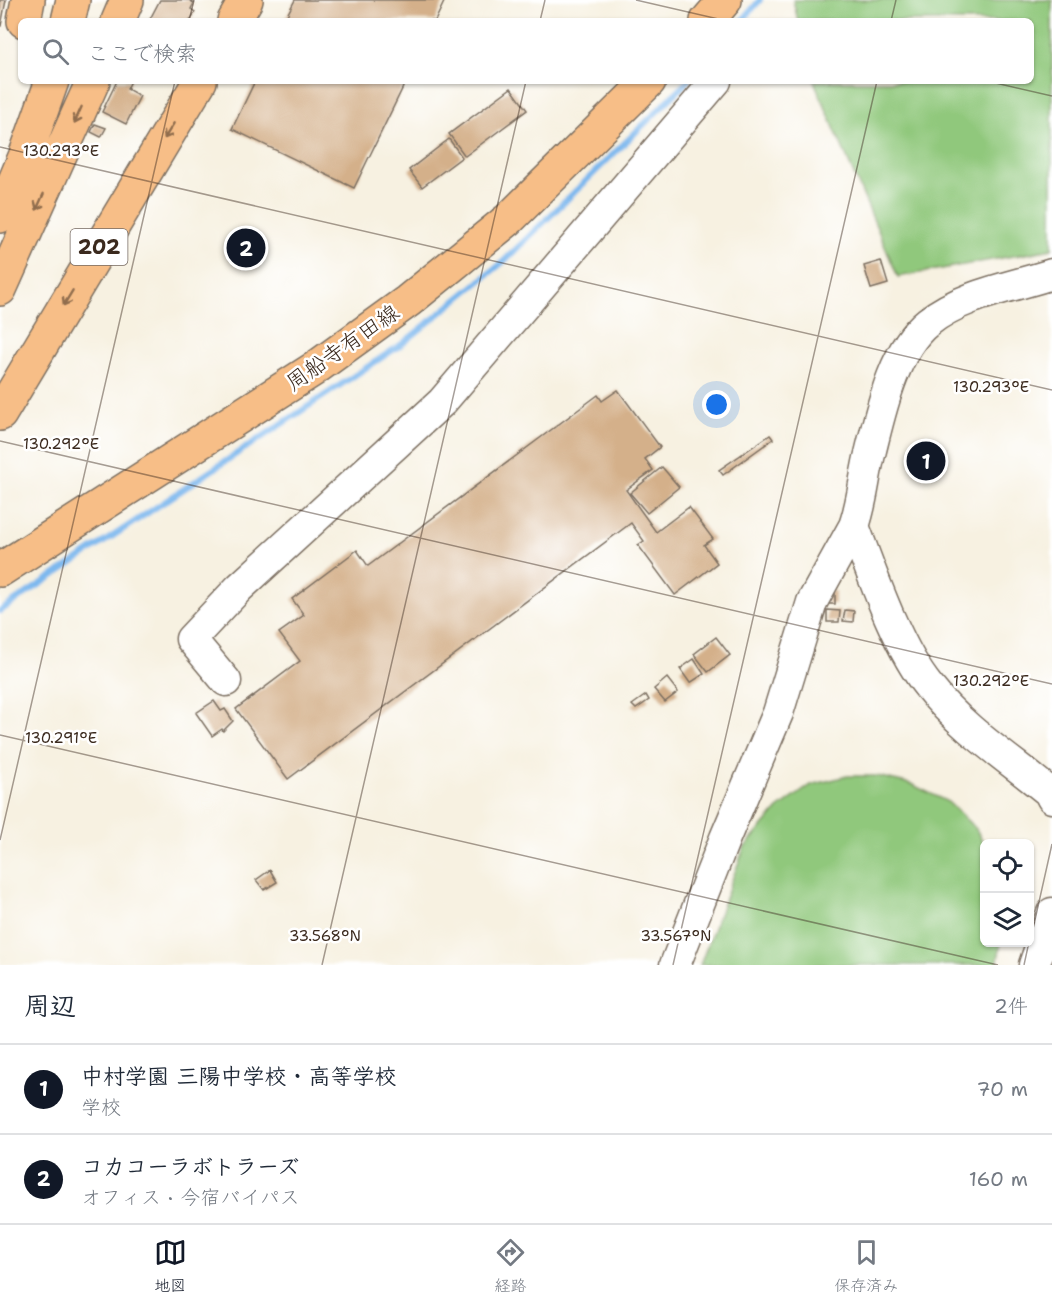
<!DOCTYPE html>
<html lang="ja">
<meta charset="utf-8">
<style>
body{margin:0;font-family:"Shantell Sans","Klee One",sans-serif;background:#f2f2f3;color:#1f2937}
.controls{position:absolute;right:18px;bottom:18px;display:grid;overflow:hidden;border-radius:9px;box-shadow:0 2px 4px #0004}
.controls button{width:54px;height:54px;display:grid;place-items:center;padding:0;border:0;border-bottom:2px solid #e0e1e3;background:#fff;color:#1f2937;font:30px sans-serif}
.you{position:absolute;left:717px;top:405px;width:21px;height:21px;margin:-15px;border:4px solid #fff;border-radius:50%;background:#1a73e8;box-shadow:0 0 0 9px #1a73e833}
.badge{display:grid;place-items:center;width:39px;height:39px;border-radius:50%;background:#111827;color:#fff;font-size:20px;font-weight:700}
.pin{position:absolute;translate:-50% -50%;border:3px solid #fff;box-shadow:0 2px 6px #0006}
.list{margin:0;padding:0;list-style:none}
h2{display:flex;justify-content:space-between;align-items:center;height:78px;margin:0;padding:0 24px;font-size:26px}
h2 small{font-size:20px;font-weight:400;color:#747a83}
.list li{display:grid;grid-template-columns:39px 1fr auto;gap:18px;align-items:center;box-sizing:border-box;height:90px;padding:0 24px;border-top:2px solid #e0e1e3}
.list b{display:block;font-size:22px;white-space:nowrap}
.list p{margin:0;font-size:20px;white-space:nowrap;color:#747a83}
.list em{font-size:20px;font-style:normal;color:#747a83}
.icon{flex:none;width:33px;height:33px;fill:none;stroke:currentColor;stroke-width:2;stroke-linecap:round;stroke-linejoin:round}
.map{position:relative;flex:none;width:1052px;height:965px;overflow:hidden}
.search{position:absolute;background:#fff;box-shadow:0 2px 4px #0004;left:18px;right:18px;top:18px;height:66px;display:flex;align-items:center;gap:15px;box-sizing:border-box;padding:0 21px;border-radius:9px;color:#747a83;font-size:22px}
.sheet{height:258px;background:#fff}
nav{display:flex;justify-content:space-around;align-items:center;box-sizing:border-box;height:84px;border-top:2px solid #e0e1e3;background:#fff;font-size:16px;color:#747a83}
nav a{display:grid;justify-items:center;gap:3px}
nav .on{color:#111827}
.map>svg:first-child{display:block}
.green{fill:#90c87b;stroke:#66794c;stroke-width:1.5}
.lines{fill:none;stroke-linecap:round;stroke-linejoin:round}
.stream{stroke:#7db8ee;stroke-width:6}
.building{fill:#d4b08a}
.minor-casing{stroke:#7d7062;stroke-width:33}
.major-casing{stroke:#7d7062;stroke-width:36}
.highway-casing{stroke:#7d7062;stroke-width:36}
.minor{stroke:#fff;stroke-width:30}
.major{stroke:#f7be87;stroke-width:33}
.highway{stroke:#f7be87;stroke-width:33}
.oneway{stroke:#906d4d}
.ticks{fill:none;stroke:#3b2a1e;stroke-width:1.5;stroke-opacity:0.45}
.labels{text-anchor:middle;stroke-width:5;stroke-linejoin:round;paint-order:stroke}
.shield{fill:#fff;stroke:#766a62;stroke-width:1.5}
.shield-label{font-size:21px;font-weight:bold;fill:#3b2a1e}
.street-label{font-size:22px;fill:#3b2a1e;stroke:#fff}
.ticks-label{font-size:15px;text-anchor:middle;fill:#3b2a1e;stroke:#fff;stroke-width:5;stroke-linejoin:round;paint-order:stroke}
</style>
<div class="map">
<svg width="1052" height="965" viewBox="0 0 1052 965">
<rect width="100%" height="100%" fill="#fff"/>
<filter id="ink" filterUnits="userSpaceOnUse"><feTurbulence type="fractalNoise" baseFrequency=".0167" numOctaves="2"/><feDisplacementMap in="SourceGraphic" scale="12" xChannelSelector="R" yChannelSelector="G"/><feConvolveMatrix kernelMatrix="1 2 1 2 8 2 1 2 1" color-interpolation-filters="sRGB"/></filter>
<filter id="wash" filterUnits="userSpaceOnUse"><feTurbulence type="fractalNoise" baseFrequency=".008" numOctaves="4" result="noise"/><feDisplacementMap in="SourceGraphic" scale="24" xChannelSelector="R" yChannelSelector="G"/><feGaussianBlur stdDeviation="1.35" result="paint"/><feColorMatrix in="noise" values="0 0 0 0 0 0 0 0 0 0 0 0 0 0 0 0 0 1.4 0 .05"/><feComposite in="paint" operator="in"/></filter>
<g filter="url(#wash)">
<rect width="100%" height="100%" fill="#f7f1e1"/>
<path class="green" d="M793 0H1052V249L898 277 814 81H1031V21H798Z
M847 776H877L911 784 948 802 976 829 984 844V942L1001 943 997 965H700L744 848 778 809 811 785Z"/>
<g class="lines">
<path class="stream" d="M742 21 760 0
M0 611 402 344 502 263 688 81"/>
</g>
<g id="blocks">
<path class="building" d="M0 0H6L1 26H0Z
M160 0H189L194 3 191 9 195 12 190 21H149Z
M295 0H445L435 21H284Z
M117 81H131L127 89 140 96 126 124 102 112Z
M255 81H406L354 188 232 129Z
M511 88 527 110 465 156 449 134Z
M95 124 106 128 101 137 91 132Z
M449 139 462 157 422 187 409 170Z
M881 261 888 284 871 289 864 266Z
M618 390 660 447 645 459 653 470 626 490 656 532 689 507 713 539 704 545 717 563 675 595 638 545 644 541 631 523 288 779 236 709 300 661 279 633 304 615 292 599 357 550 368 566 598 395 602 401Z
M770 435 773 439 723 475 719 470Z
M662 467 679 487 647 513 630 493Z
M828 591H835V604H827Z
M827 610 840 611 839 622H827Z
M845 610 854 611 853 622 843 621Z
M716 637 730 655 708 672 694 654Z
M694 659 704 674 690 683 680 669Z
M667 678 678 692 665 702 654 689Z
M646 695 649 700 636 709 632 705Z
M214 701 221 711 225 709 233 721 223 731 222 729 212 736 196 713Z
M270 870 277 882 264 890 256 880Z"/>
</g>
</g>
<g filter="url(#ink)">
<use href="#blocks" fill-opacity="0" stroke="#7d7062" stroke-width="1.5"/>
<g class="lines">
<g class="minor-casing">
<path id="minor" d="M854 526C863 501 864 476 871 450 881 410 894 349 928 322 961 295 1012 287 1052 274
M226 681 191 639 239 588 442 402 716 81
M675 965 725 838 778 713 812 602 854 526C872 574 897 648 929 687 961 728 1009 759 1049 792L1052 798
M1034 965 1052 913"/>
</g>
<g class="major-casing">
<path id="major" d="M707 21 725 0
M0 570 314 369 408 301 509 219 649 81"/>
</g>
<g class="highway-casing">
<path id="highway" d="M24 21 28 0
M68 21 73 0
M118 21 127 0
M234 21 246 0
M0 216 25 157 52 81
M0 289 93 81
M0 414 200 81"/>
</g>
<use href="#minor" class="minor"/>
<use href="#major" class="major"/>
<use href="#highway" class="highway"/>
</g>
<defs><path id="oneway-shaft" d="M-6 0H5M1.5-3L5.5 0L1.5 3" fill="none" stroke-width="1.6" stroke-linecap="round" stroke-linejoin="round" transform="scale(1.5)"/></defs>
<g class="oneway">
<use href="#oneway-shaft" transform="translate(78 115) rotate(114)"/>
<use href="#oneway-shaft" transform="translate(169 131) rotate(121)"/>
<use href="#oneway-shaft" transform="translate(40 202) rotate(114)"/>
<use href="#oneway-shaft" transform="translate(68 298) rotate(121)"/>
</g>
</g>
<path class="ticks" d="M636 0 727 21M189 21 194 0M540 21 545 0M891 21 896 0M987 81 1052 96M0 147 1052 390M0 441 1052 684M0 735 998 965M0 840 175 81M1030 942 1052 844M322 965 526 81M673 965 877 81M1024 965 1029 942"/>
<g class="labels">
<rect class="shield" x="70.5" y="229" width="57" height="36" rx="4.5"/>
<g class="shield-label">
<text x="99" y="254">202</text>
</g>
<g class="street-label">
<text transform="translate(342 347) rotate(-35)" y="8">周船寺有田線</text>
</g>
</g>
<g class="ticks-label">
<text x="61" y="156">130.293°E</text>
<text x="991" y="392">130.293°E</text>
<text x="61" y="449">130.292°E</text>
<text x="991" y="686">130.292°E</text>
<text x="61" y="743">130.291°E</text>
<text x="325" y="941">33.568°N</text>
<text x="676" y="941">33.567°N</text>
</g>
</svg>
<div class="controls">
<button><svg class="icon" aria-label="locate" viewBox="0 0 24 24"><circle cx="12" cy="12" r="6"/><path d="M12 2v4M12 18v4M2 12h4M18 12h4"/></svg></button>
<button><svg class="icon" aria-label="layers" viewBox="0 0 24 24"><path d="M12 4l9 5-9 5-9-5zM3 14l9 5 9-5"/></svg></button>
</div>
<div class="you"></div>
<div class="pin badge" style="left:926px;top:461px">1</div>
<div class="pin badge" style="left:246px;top:248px">2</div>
<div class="search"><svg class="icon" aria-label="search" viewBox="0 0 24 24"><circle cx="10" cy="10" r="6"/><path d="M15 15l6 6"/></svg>ここで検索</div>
</div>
<section class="sheet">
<h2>周辺<small>2件</small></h2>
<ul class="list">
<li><span class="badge">1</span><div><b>中村学園 三陽中学校・高等学校</b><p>学校</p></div><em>70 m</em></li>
<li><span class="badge">2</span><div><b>コカコーラボトラーズ</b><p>オフィス · 今宿バイパス</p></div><em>160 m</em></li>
</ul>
</section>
<nav>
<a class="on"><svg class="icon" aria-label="map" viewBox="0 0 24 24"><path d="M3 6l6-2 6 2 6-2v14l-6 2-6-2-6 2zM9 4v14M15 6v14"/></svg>地図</a>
<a><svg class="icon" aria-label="directions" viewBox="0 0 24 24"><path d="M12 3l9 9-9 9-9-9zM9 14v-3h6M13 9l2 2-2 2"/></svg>経路</a>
<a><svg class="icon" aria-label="saved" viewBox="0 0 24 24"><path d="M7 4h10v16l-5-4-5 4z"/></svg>保存済み</a>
</nav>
